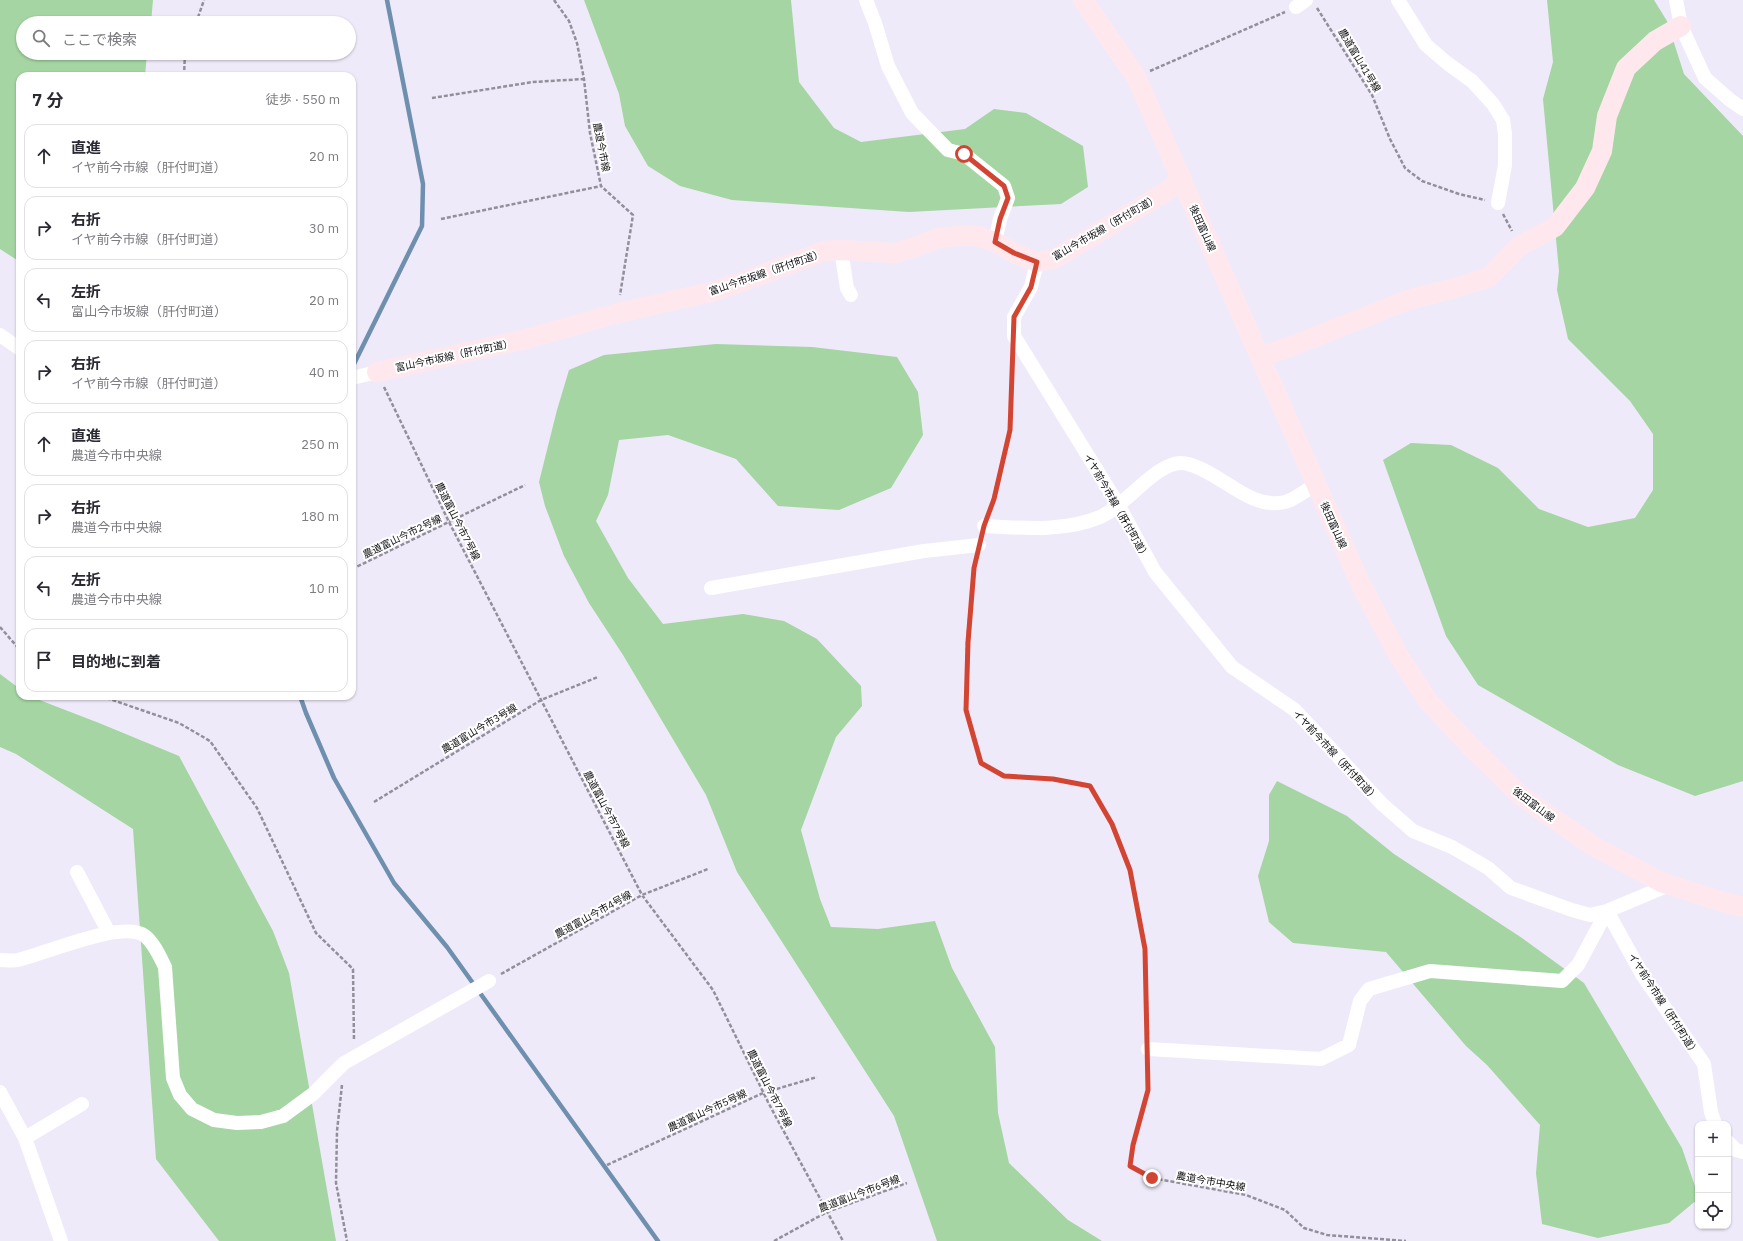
<!DOCTYPE html>
<html lang="ja">
<meta charset="utf-8">
<style>
body{margin:0;font-family:"IBM Plex Sans","Noto Sans JP",sans-serif;background:#f7f7f7;color:#2b2b33}
.controls{position:absolute;right:12px;bottom:12px;display:grid;overflow:hidden;border-radius:8px;box-shadow:0 1px 3px #0004}
.controls button{width:36px;height:36px;display:grid;place-items:center;padding:0;border:0;border-bottom:1px solid #e1e1e2;background:#fff;color:#2b2b33;font:20px sans-serif}
.stop{position:absolute;width:12px;height:12px;margin:-9px;border:3px solid #d24533;border-radius:50%;background:#fff}
.stop.end{background:#d24533;border-color:#fff;box-shadow:0 1px 4px #0008}
.list{margin:0;padding:0;list-style:none}
h2{display:flex;justify-content:space-between;align-items:center;height:52px;margin:0;padding:0 16px;font-size:17px}
h2 small{font-size:13px;font-weight:400;color:#7c7c81}
.list li{display:grid;grid-template-columns:26px 1fr auto;gap:12px;align-items:center;box-sizing:border-box;height:64px;margin:0 8px 8px;padding:0 8px;border:1px solid #e1e1e2;border-radius:12px}
.list b{display:block;font-size:15px;white-space:nowrap}
.list p{margin:0;font-size:13px;white-space:nowrap;color:#7c7c81}
.list em{font-size:13px;font-style:normal;color:#7c7c81}
.icon{flex:none;width:22px;height:22px;fill:none;stroke:currentColor;stroke-width:2;stroke-linecap:round;stroke-linejoin:round}
.map{position:relative;flex:none;width:1743px;height:1241px;overflow:hidden}
.search{position:absolute;background:#fff;box-shadow:0 1px 3px #0004;left:16px;top:16px;width:340px;height:44px;display:flex;align-items:center;gap:10px;box-sizing:border-box;padding:0 14px;border-radius:22px;color:#7c7c81;font-size:15px}
.panel{position:absolute;background:#fff;box-shadow:0 1px 3px #0004;left:16px;top:72px;width:340px;height:628px;border-radius:12px}
.map>svg:first-child{display:block}
.green{fill:#a4d5a2}
.lines{fill:none;stroke-linecap:round;stroke-linejoin:round}
.stream{stroke:#6e90ae;stroke-width:4.5}
.path{stroke:#938f9a;stroke-width:2.5;stroke-dasharray:4 2;stroke-linecap:butt}
.street{stroke:#fff;stroke-width:14}
.secondary{stroke:#ffe8ed;stroke-width:20}
.route{stroke:#d24533;stroke-width:5}
.labels{text-anchor:middle;stroke-width:4;stroke-linejoin:round;paint-order:stroke}
.street-label{font-size:10px;fill:#0d0c10;stroke:#fff}
</style>
<div class="map">
<svg width="1743" height="1241" viewBox="0 0 1743 1241">
<rect width="100%" height="100%" fill="#efeaf9"/>
<path class="green" d="M0 0H153L151 23H23V53H147L145 76H20V262L0 249Z
M584 0H791L799 82 834 128 861 142 965 129 994 109 1026 113 1083 146 1088 187 1061 204 909 212 732 200 680 186 648 166 625 126 619 94Z
M1547 0H1654L1667 21 1684 74 1743 136V781L1695 796 1618 765 1478 685 1446 636 1383 460 1411 443 1451 445 1498 468 1539 509 1588 527 1635 518 1653 490V434L1630 401 1568 339 1557 290 1559 271 1543 99 1553 62Z
M716 344 812 347 897 357 918 392 923 435 891 488 839 510 778 506 736 459 668 435 619 440 608 495 596 521 628 578 663 624 743 614 784 621 817 639 861 686 862 706 836 737 801 830 820 899 831 927 878 929 935 921 952 968 995 1047 998 1113 1009 1163 1068 1220 1102 1241H937L894 1116 737 872 706 795 623 655 589 603 564 556 545 506 539 482 557 410 569 370 604 355Z
M0 674 20 689V696H29L99 723 179 756 273 931 289 973 336 1241H219L156 1159 133 829 16 754 0 747Z
M1277 781 1347 816 1394 854 1522 938 1584 983 1682 1148 1698 1195V1199L1669 1223 1598 1238 1542 1224 1536 1173 1540 1125 1487 1065 1466 1046 1386 952 1293 943 1269 922 1258 876 1269 841V795Z"/>
<g class="lines">
<path class="stream" d="M352 368 422 226 423 184 387 0
M300 696 306 713 334 778 394 883 447 947 658 1241"/>
<path class="path" d="M554 0 569 21 577 43 584 79 590 133 601 186 633 215 620 295
M1317 8 1372 95 1390 139 1405 168 1422 181 1459 194 1485 200
M196 23 204 0
M1150 71 1285 12
M184 76 185 53
M432 98 533 82 584 79
M1503 214 1512 231
M441 219 601 186
M384 387 449 522 642 895 713 990 769 1104 843 1241
M989 513 993 499 1010 430 1013 362
M976 558 974 568 967 641 966 710 981 763 1004 776 1053 779 1090 786 1112 824 1130 870 1145 949 1148 1035
M352 569 525 485
M0 627 20 650
M101 696 179 723 210 741 257 808 316 933 353 969 354 1041
M374 802 541 700 598 677
M501 974 642 895 708 869
M1148 1062V1091L1133 1145 1130 1166 1152 1178 1246 1195 1285 1210 1304 1228 1327 1235 1406 1241
M342 1085 337 1131 336 1183 347 1241
M607 1165 763 1093 817 1077
M774 1241 827 1212 907 1183"/>
<path class="street" d="M866 0 875 23 888 66 912 113 948 150 964 154 1004 186 1008 198 1000 219 995 242
M1398 0 1426 45 1447 63 1472 81 1493 104 1503 120 1505 134V165L1498 203
M1676 0 1681 26 1705 78 1730 100 1743 109
M1296 7 1306 0
M841 250 847 288 851 295
M1037 262 1031 287 1014 317V336L1119 506 1155 572 1232 667 1295 710 1382 804 1413 831 1452 847 1488 868 1511 888 1572 910 1590 915 1607 911 1669 885
M0 335 20 349
M352 378 377 372
M984 526C1022 528 1065 532 1100 517 1127 505 1156 462 1182 463 1186 463 1191 465 1194 466 1224 476 1251 510 1285 502 1294 500 1308 489 1316 484
M711 588 924 551 979 545
M77 872 109 933
M1607 911 1643 976 1704 1064 1711 1112 1715 1124
M0 960C6 960 13 961 18 960 45 954 123 919 145 936 154 943 160 957 165 967L173 1078 180 1095 192 1109 214 1120 237 1123 261 1122 283 1116 313 1094 344 1063 489 981
M1148 1049 1321 1059 1349 1045 1360 1001 1369 989 1430 971 1562 981 1578 965 1607 911
M0 1092 25 1138 61 1241
M25 1138 82 1104
M1728 1142 1736 1150 1743 1152"/>
<path class="secondary" d="M1083 0 1136 77 1360 583 1397 653 1428 701 1470 746 1521 796 1595 847 1661 882 1716 900 1743 907
M1260 357 1292 346 1408 300 1455 288 1489 277 1519 246 1555 227 1585 188 1602 151 1607 116 1626 68 1655 41 1681 26
M377 372 526 339 618 313 711 292 742 282 824 251 841 250 894 253 913 248 938 238 957 236H977L995 242 1014 253 1037 262 1054 259 1164 193 1182 179"/>
</g>
<g class="lines">
<path class="route" d="M964 154 1004 186 1008 198 1000 219 995 242 1014 253 1037 262 1031 287 1014 317 1010 430 994 499 984 526 974 568 968 642 966 710 981 763 1004 776 1053 779 1090 786 1112 824 1130 870 1145 949 1148 1090 1133 1145 1130 1166 1152 1178"/>
</g>
<g class="labels">
<g class="street-label">
<text transform="translate(1360 60) rotate(59)" y="4">農道富山41号線</text>
<text transform="translate(602 147) rotate(79)" y="4">農道今市線</text>
<text transform="translate(1105 227) rotate(-30)" y="4">富山今市坂線（肝付町道）</text>
<text transform="translate(1203 228) rotate(66)" y="4">後田富山線</text>
<text transform="translate(766 272) rotate(-19)" y="4">富山今市坂線（肝付町道）</text>
<text transform="translate(454 355) rotate(-12)" y="4">富山今市坂線（肝付町道）</text>
<text transform="translate(1117 506) rotate(60)" y="4">イヤ前今市線（肝付町道）</text>
<text transform="translate(458 521) rotate(63)" y="4">農道富山今市7号線</text>
<text transform="translate(1334 525) rotate(66)" y="4">後田富山線</text>
<text transform="translate(402 536) rotate(-26)" y="4">農道富山今市2号線</text>
<text transform="translate(479 728) rotate(-31)" y="4">農道富山今市3号線</text>
<text transform="translate(1336 755) rotate(47)" y="4">イヤ前今市線（肝付町道）</text>
<text transform="translate(1534 804) rotate(37)" y="4">後田富山線</text>
<text transform="translate(607 809) rotate(62)" y="4">農道富山今市7号線</text>
<text transform="translate(593 914) rotate(-29)" y="4">農道富山今市4号線</text>
<text transform="translate(1664 1004) rotate(57)" y="4">イヤ前今市線（肝付町道）</text>
<text transform="translate(770 1088) rotate(63)" y="4">農道富山今市7号線</text>
<text transform="translate(707 1110) rotate(-25)" y="4">農道富山今市5号線</text>
<text transform="translate(1211 1181) rotate(10)" y="4">農道今市中央線</text>
<text transform="translate(859 1193) rotate(-21)" y="4">農道富山今市6号線</text>
</g>
</g>
</svg>
<div class="controls">
<button>+</button>
<button>−</button>
<button><svg class="icon" aria-label="locate" viewBox="0 0 24 24"><circle cx="12" cy="12" r="6"/><path d="M12 2v4M12 18v4M2 12h4M18 12h4"/></svg></button>
</div>
<div class="stop" style="left:964px;top:154px"></div>
<div class="stop end" style="left:1152px;top:1178px"></div>
<div class="search"><svg class="icon" aria-label="search" viewBox="0 0 24 24"><circle cx="10" cy="10" r="6"/><path d="M15 15l6 6"/></svg>ここで検索</div>
<section class="panel">
<h2>7 分<small>徒歩 · 550 m</small></h2>
<ul class="list">
<li><svg class="icon" aria-label="ahead" viewBox="0 0 24 24"><path d="M12 20V5M6 11l6-6 6 6"/></svg><div><b>直進</b><p>イヤ前今市線（肝付町道）</p></div><em>20 m</em></li>
<li><svg class="icon" aria-label="right" viewBox="0 0 24 24"><path d="M7 20v-9h11M14 6l5 5-5 5"/></svg><div><b>右折</b><p>イヤ前今市線（肝付町道）</p></div><em>30 m</em></li>
<li><svg class="icon" aria-label="left" viewBox="0 0 24 24"><path d="M17 20v-9H6M10 6l-5 5 5 5"/></svg><div><b>左折</b><p>富山今市坂線（肝付町道）</p></div><em>20 m</em></li>
<li><svg class="icon" aria-label="right" viewBox="0 0 24 24"><path d="M7 20v-9h11M14 6l5 5-5 5"/></svg><div><b>右折</b><p>イヤ前今市線（肝付町道）</p></div><em>40 m</em></li>
<li><svg class="icon" aria-label="ahead" viewBox="0 0 24 24"><path d="M12 20V5M6 11l6-6 6 6"/></svg><div><b>直進</b><p>農道今市中央線</p></div><em>250 m</em></li>
<li><svg class="icon" aria-label="right" viewBox="0 0 24 24"><path d="M7 20v-9h11M14 6l5 5-5 5"/></svg><div><b>右折</b><p>農道今市中央線</p></div><em>180 m</em></li>
<li><svg class="icon" aria-label="left" viewBox="0 0 24 24"><path d="M17 20v-9H6M10 6l-5 5 5 5"/></svg><div><b>左折</b><p>農道今市中央線</p></div><em>10 m</em></li>
<li><svg class="icon" aria-label="arrive" viewBox="0 0 24 24"><path d="M6 21V4h12l-3 4 3 4H6"/></svg><div><b>目的地に到着</b></div></li>
</ul>
</section>
</div>
